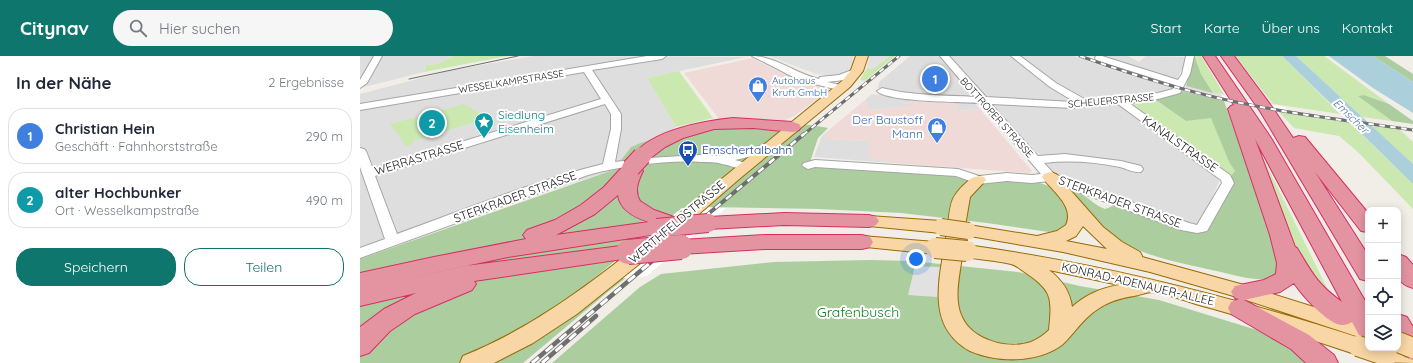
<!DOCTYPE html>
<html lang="de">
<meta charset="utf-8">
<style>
body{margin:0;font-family:Quicksand,sans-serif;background:#f6f6f7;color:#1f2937}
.controls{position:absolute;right:12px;bottom:12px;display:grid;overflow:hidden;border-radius:8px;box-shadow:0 2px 10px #0003}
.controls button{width:36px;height:36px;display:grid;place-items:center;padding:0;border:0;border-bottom:1px solid #e0e1e3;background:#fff;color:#1f2937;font:20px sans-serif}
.you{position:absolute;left:556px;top:203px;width:14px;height:14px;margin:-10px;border:3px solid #fff;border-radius:50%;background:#1a73e8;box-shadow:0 0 0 6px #1a73e833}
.badge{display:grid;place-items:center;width:26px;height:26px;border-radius:50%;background:#0f766e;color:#fff;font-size:13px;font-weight:700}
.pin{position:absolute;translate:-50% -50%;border:2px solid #fff;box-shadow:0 1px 4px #0006}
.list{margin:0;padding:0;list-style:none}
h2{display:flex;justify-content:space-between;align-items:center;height:52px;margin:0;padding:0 16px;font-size:17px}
h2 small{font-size:13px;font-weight:400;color:#747a83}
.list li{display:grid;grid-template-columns:26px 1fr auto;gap:12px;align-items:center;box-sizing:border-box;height:56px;margin:0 8px 8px;padding:0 8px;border:1px solid #e0e1e3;border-radius:16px}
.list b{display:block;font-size:15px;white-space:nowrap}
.list p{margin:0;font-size:13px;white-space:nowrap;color:#747a83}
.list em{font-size:13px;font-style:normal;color:#747a83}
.actions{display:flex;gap:8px;padding:12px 16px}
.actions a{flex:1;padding:9px 0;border:1px solid #0f766e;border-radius:16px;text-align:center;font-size:14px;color:#0f766e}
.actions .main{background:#0f766e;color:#fff}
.icon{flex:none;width:22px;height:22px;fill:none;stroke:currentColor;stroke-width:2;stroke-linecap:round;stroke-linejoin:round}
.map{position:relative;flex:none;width:1053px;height:307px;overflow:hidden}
header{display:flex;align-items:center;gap:24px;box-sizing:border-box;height:56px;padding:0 20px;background:#0f766e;color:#fff}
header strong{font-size:19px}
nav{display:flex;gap:22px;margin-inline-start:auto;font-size:14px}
.search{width:280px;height:36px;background:#f6f6f7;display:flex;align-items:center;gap:10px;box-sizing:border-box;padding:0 14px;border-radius:22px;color:#747a83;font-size:15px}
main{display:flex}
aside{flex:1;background:#fff}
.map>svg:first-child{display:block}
.residential{fill:#dfdede}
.commercial{fill:#f0dad8}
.industrial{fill:#eadae6}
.grass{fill:#cbe8b1}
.forest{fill:#acce9f}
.parking{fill:#e1e1e1}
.water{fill:#abd0dc}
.pier{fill:#fff}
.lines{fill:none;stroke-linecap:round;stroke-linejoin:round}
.minor-casing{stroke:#a5a5a5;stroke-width:2}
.major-casing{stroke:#986b06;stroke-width:2}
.highway-casing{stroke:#d52f64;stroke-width:2}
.minor{fill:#fff;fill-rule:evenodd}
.major{fill:#f8d6a5;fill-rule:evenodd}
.highway{fill:#e494a1;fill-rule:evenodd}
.tram{stroke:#6f6f6f;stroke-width:1}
.rail-far2-casing{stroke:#6f6f6f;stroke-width:3}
.rail-far1-casing{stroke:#6f6f6f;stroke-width:4}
.rail-casing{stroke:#6f6f6f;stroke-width:4.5}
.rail-far2{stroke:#fff;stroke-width:2;stroke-dasharray:5.5;stroke-linecap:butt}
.rail-far1{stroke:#fff;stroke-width:2.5;stroke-dasharray:7;stroke-linecap:butt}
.rail{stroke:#fff;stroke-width:3;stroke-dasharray:9;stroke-linecap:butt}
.major-bridge-far1-casing{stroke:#986b06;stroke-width:18;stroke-linecap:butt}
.major-bridge-casing{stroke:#986b06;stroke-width:22;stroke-linecap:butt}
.highway-bridge-far1-casing{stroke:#d52f64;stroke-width:20;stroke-linecap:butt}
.highway-bridge-casing{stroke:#d52f64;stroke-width:26;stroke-linecap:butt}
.major-bridge-far1{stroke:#f8d6a5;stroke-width:16}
.major-bridge{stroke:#f8d6a5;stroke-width:20}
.highway-bridge-far1{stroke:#e494a1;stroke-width:18}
.highway-bridge{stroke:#e494a1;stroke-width:24}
.labels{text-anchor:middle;stroke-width:4;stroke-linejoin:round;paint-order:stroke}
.far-shop-label{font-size:10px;fill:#366cbe;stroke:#fff;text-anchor:start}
.far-street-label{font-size:10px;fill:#212121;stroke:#fff}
.far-water-label{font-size:11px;font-style:italic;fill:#4d78a6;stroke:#fff}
.culture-label{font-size:12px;fill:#0d838f;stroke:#fff;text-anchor:start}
.shop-label{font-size:12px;fill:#366cbe;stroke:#fff;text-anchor:end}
.street-label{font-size:12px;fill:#212121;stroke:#fff}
.transit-label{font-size:12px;fill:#164399;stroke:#fff;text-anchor:start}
.near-park-label{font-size:14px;fill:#107d1c;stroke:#fff}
</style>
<header>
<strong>Citynav</strong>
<div class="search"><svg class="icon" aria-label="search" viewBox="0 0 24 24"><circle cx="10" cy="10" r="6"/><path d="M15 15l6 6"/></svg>Hier suchen</div>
<nav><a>Start</a><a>Karte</a><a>Über uns</a><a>Kontakt</a></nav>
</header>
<main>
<aside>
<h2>In der Nähe<small>2 Ergebnisse</small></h2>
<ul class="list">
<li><span class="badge" style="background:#3f7fe0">1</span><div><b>Christian Hein</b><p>Geschäft · Fahnhorststraße</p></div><em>290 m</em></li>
<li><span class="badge" style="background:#0f9aa8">2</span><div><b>alter Hochbunker</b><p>Ort · Wesselkampstraße</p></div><em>490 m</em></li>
</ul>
<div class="actions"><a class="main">Speichern</a><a>Teilen</a></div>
</aside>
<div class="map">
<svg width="1053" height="307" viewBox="0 0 1053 307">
<rect width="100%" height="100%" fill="#f1eee8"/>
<path class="residential" d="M0 0H90L92 1 77 8 66 9 64 16 0 32Z
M174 0 386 1 287 22 316 71 294 85 271 91 253 114 0 197V38L92 14Z
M550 0H714L759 16 814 32 796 37 751 42 860 123 840 170H834L697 121 679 98 623 42 528 36 518 32 519 26Z
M737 0H768L779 6 786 0 828 1 816 25Z
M512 38 550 42V50L509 54 505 44Z
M598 45 614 46 620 53 598 55Z
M464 78 467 83 510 85 509 101 532 107 454 101 461 82Z"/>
<path class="commercial" d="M392 2 421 17 465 32 467 36 434 60 423 65 379 63H359L324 17Z
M591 19 597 25 587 26 584 29V32L566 31 562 22Z
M550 42 598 45V55L620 53 672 115 669 117 532 107 508 101 509 85 467 83 464 78 505 44 509 54 549 50Z"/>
<path class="industrial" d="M826 30 861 38 864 45 823 35Z"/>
<path class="grass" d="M90 0H147L64 16 66 9 77 8 92 1Z
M529 0H535L505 25 500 24 507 12 513 13Z
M835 0H841L864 38 853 37 841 18Z
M875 0H922L980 58 913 48Z
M936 0H964L1029 48 1004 39 999 40 1032 65 1002 61Z
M319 15 353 62 316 71 287 22Z
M793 42 826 65 851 61 869 106 875 115 869 122 762 45Z
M104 48 128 62 62 82 53 85V88L46 90 30 68Z
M919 56 989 66 1053 128V153L999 97 979 80 934 72Z
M1011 70 1039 73 1053 86V108Z
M902 100 973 244 950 218 931 182 901 107Z"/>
<path class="forest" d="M1013 0H1025L1053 18V26Z
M833 1H835L841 18 853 37 826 30Z
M823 35 864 45 919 202 917 216 910 223C889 225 868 217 847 213 818 206 786 201 761 185 740 171 724 149 708 130 723 135 731 148 745 153L758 148 829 174 840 177 849 173 859 153 869 122 875 115 869 106 851 62 826 65 793 42 813 39Z
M1004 39 1029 48 1053 65V68L1032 65 998 40Z
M382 65 451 69 468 72 458 82 451 103 453 106 586 119 615 125 680 127 692 131 707 150 713 162 706 173 689 176 627 167 541 157 459 153 348 151 297 198 249 235 163 307H0V203L253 114 271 91 283 86Z
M511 204 552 205 658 216 720 230 799 244 897 274 943 293 954 307H192L280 231 301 218 414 206Z"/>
<path class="parking" d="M409 0H494L492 11 482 19 472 20 456 18Z
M509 0H529L513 13 507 12Z
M555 210 580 211V232L577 241 548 239Z"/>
<path class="water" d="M922 0H936L1053 108V128Z
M969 0H1013L1053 26V57L1013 32Z"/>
<path class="pier" d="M861 39 925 51 929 57 864 45Z
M322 152H366L287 220 229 226Z"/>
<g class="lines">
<g class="minor-casing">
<path id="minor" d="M14 0H22L7 27 0 32V24Z
M287 0H306L302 3 232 14 261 58V73L255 106 288 102 340 99 359 100 382 96 411 86 417 89 415 91 388 101 375 104 389 108 391 110 389 112C380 115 371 109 362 108 356 106 348 106 341 106 307 104 261 110 228 119L0 202V192L25 183 0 111V92L4 93 6 95 13 113 241 43 224 16 0 54V48ZM245 48 251 58V73L243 108C174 125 104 154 37 178L15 120Z
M392 0C415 0 436 18 459 23L460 21 479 19 497 12 501 15 484 24 467 26 485 30 487 32 485 34 482 35 439 24Z
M580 0H589L626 41 713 46H715L690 31 651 0H660L696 27 728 45 798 37 813 33 815 29 736 4 735 2 736 0H742L818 24 822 18 826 0H834L830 18 820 37 798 43 769 47 870 119 874 127 847 175 837 177 821 174 689 125 672 127 647 125 618 128 596 120 455 111 448 113 444 111 442 109 444 107 455 104 598 113 619 120 647 117 672 119 681 118 620 47C602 46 527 46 517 35L522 32C552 40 584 39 615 41ZM631 48 713 52 758 48 861 124 862 127 837 169 829 167 694 118 684 107C709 104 735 106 760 111 767 113 774 117 781 116L783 113 781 110 761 105 705 98 678 100Z"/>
</g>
<g class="major-casing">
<path id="major" d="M496 0H508L503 15 490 31 378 124 316 178 310 180 304 178 301 174 304 170 482 25 491 14Z
M690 116 696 118 743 171 762 186 780 196 782 200V201L884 229 1008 268V284L877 241 790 216 703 196 604 179 603 190 607 189C744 208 874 241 1006 284L1008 292 1006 296 998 299C945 282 893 263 839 249 825 245 806 237 792 236 787 236 780 239 774 240 761 242 749 245 738 253 723 262 714 278 702 289 677 307 638 307 610 295 563 269 581 218 587 175L581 177 509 170 503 169 500 165 503 161 509 160 581 165 588 168C591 147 590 141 607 126 612 121 616 119 624 121L626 124 610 141 605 170 609 169 677 180 697 175 706 169C715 150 692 135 682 121L684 118ZM723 170 747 193 706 185 716 180ZM602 200C618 204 635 204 651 208 656 209 661 214 666 217 693 235 692 243 689 274 684 279 678 283 671 286 648 294 612 284 602 261 593 243 600 218 602 200ZM689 214 759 229C741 232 725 239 712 251 710 235 702 224 689 214Z
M502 180 575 186 582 188 584 192 582 196 575 198 496 190 493 186 496 182Z
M286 187 293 189 295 193 293 197 217 258 173 287 134 307H100L103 300C170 273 223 233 279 189Z
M1024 292 1053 294V307L1019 306 1016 300 1019 294Z"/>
</g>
<g class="highway-casing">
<path id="highway" d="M843 0H855L911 82 1008 250V282L999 279 992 266C990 267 986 269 983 269 969 270 942 239 934 227L920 236 884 244 949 279 974 299 978 307H946L931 293 871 258 868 252 871 246 879 243 875 242 871 236 875 230 904 224 916 218 917 207 910 179 868 53 871 50 874 49ZM895 83 982 246C957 228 952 217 937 192L935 191Z
M861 0H874L912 51 933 82 939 80 945 81 1008 157V176L1001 175 955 116 1008 199V225L1000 223 900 55Z
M373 62 433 66 439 68 441 71 439 74 433 76 393 72 354 73 323 82 305 91 288 104 282 105 276 104 273 100C291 74 344 65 373 62Z
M271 107 277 108 283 115C278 125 274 135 280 145L294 154 314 161 317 165 314 169 307 171 304 177 148 201 25 227 105 210 268 189 276 191 279 196 276 201 114 225 116 228 112 234 55 258 30 275 9 297 0 300V271L24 253 56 237 0 250V217L74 201 166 183 163 179 167 174 195 164 221 149 244 131 265 108ZM258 139C260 155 276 162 289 166L196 179 235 158Z
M424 157 509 159 516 161 519 165 516 169 509 171 424 169 348 173 341 172 338 167 341 162 348 161Z
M406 179H502L510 181 513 186 510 191 502 193H406L321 198 313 196 310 191 313 186 321 184Z
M1038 198 1046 201 1053 209V232C1034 227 1038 215 1038 198Z
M1038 258 1047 261 1053 271V304L1044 301 1038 291Z"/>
</g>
<use href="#minor" class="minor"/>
<use href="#major" class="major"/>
<use href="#highway" class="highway"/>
<path class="tram" d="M49 23 158 0"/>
<g class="rail-far2-casing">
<path id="rail-far2" d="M720 0C776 20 833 38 891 49 945 60 999 66 1053 74
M443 79 539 0"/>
</g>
<g class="rail-far1-casing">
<path id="rail-far1" d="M323 179 444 78"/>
</g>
<g class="rail-casing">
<path id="rail" d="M172 307 324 178
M182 307 236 260"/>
</g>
<use href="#rail-far2" class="rail-far2"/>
<use href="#rail-far1" class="rail-far1"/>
<use href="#rail" class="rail"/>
<g class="major-bridge-far1-casing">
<path id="major-bridge-far1" d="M581 171 609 175"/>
</g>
<g class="major-bridge-casing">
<path id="major-bridge" d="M575 192 607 195
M1038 286 1053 292
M998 290 1027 300"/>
</g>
<g class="highway-bridge-far1-casing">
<path id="highway-bridge-far1" d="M271 112 282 100
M297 172 348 167"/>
</g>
<g class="highway-bridge-casing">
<path id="highway-bridge" d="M268 196 321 191"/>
</g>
<use href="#major-bridge-far1" class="major-bridge-far1"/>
<use href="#major-bridge" class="major-bridge"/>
<use href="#highway-bridge-far1" class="highway-bridge-far1"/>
<use href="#highway-bridge" class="highway-bridge"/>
</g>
<defs>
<g id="shop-pin" transform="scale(1)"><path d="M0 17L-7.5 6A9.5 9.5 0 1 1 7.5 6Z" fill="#3f7fe0" stroke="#fff"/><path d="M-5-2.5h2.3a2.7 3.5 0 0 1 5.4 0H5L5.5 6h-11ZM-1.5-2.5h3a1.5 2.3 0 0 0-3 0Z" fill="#fff"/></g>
<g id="sight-pin" transform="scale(1)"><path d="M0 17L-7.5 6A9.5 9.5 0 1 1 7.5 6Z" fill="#0f9aa8" stroke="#fff"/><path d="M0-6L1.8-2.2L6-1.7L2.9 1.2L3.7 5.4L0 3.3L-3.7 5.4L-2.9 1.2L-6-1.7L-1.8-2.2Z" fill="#fff"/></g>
<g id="bus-pin" transform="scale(1)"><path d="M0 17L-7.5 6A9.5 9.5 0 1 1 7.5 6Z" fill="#1a4fb4" stroke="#fff"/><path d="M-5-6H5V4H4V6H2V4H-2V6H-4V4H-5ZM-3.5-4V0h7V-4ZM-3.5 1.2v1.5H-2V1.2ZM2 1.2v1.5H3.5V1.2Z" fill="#fff"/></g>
</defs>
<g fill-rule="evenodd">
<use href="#shop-pin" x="398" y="30"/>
<use href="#sight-pin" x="124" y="66"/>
<use href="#shop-pin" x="577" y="71"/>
<use href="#bus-pin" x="328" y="94"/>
</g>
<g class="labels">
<g class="far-shop-label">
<text x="412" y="28">Autohaus<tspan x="412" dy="12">Kruft GmbH</tspan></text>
</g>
<g class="far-street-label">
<text transform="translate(151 25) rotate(-9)" y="4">WESSELKAMPSTRASSE</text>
<text transform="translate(751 44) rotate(-5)" y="4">SCHEUERSTRASSE</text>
<text transform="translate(637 61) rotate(48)" y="4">BOTTROPER STRASSE</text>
</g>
<g class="far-water-label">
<text transform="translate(991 60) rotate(44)" y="4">Emscher</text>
</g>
<g class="culture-label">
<text x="138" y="63">Siedlung<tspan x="138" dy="14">Eisenheim</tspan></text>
</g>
<g class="shop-label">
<text x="563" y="68">Der Baustoff<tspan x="563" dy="14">Mann</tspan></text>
</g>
<g class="street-label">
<text transform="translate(820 88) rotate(35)" y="4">KANALSTRASSE</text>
<text transform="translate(59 102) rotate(-17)" y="4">WERRASTRASSE</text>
<text transform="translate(155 141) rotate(-20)" y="4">STERKRADER STRASSE</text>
<text transform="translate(760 146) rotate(20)" y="4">STERKRADER STRASSE</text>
<text transform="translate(317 166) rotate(-40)" y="4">WERTHFELDSTRASSE</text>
<text transform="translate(778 228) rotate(13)" y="4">KONRAD-ADENAUER-ALLEE</text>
</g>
<g class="transit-label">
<text x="342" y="98">Emschertalbahn</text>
</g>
<g class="near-park-label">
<text x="498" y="261">Grafenbusch</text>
</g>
</g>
</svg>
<div class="controls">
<button>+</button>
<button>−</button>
<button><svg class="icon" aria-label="locate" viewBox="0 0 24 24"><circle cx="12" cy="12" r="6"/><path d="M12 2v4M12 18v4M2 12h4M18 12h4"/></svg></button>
<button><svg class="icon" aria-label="layers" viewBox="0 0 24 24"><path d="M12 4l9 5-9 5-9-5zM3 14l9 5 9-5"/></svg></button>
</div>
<div class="you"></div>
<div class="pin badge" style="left:575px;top:23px;background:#3f7fe0">1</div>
<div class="pin badge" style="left:72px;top:67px;background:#0f9aa8">2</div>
</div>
</main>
